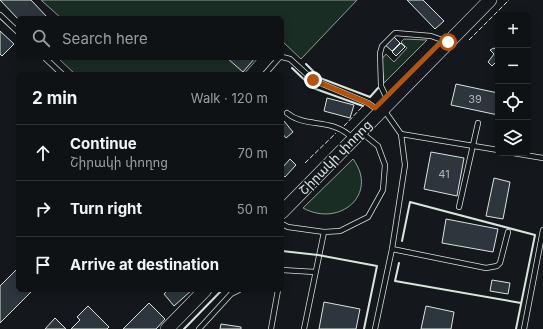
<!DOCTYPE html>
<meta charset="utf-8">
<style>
body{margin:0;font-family:Inter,"Noto Sans Armenian",sans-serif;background:#1d2022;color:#f1f3f6}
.controls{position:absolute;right:12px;top:12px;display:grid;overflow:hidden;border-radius:6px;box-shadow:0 2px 10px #0003}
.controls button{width:36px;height:36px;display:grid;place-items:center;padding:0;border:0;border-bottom:1px solid #2f3234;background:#0f1215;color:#f1f3f6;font:20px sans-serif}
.stop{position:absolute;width:12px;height:12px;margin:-9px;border:3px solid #b45309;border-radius:50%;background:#fff}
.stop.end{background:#b45309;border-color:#fff;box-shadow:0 1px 4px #0008}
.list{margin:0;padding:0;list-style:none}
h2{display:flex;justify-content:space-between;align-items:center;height:52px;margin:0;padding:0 16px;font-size:17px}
h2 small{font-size:13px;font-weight:400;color:#9b9ea0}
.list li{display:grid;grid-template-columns:26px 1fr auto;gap:12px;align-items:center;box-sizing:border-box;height:56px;padding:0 16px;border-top:1px solid #2f3234}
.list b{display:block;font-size:15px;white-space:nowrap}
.list p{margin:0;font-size:13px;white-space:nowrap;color:#9b9ea0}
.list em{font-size:13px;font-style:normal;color:#9b9ea0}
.icon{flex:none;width:22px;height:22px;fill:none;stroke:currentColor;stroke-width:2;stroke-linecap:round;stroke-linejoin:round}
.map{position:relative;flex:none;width:543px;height:329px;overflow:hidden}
.search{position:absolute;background:#0f1215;box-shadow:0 2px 10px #0003;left:16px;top:16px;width:268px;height:44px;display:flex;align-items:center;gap:10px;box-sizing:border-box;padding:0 14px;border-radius:6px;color:#9b9ea0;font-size:15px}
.panel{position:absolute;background:#0f1215;box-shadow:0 2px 10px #0003;left:16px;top:72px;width:268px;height:220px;border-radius:6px}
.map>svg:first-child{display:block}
.green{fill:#1a2d24;stroke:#939e99}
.building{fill:#2c363c;stroke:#d8e6dc}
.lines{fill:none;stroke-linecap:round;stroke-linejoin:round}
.lane-casing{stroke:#d8e6dc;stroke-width:6}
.secondary-casing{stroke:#d8e6dc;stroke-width:14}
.lane{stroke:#14181c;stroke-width:4.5}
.secondary{stroke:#14181c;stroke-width:13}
.fence{stroke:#d8e6dc;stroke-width:1;stroke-dasharray:5 2;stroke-linecap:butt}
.wall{stroke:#d8e6dc;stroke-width:2}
.route{stroke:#b45309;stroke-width:5}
.labels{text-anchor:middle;stroke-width:3;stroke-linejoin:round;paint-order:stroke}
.number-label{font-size:11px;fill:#adbab4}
.street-label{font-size:13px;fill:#d8e6dc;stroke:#14181c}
</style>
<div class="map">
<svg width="543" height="329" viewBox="0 0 543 329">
<rect width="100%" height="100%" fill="#14181c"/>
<path class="green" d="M41 0H357L301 59 282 41V18H61Z
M404 39 427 40 384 83 381 60 386 54 394 62 407 48 401 42Z
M58 58H258L244 74H75Z
M353 159C379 194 340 228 303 208Z"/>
<path class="building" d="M0 0H31L48 18 18 19Z
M407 0H423L444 21 435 29Z
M0 31 14 44 2 56 0 54Z
M392 35 400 43 392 51 384 44Z
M401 43 405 47 396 56 392 52Z
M494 48 498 51V62L497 61 492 66 488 62 494 54 490 50Z
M227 58H255L243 72Z
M456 84 498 93V115L451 105Z
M327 98 354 105 350 118 324 111Z
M284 121 293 132 286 138 282 133V122Z
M431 152 464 158 457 196 424 189Z
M290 159 296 165 285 177 282 174V168Z
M494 178 510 182 503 219 486 216Z
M446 219 498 229 493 252 442 243Z
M18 268V290H33L0 323V286Z
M492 280 510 283 508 294 490 291Z
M168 290H192L174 306 164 294Z
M324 302 360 309 356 329H319Z
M149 303 165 319 156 329H123Z
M88 306 109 327 107 329H71L80 320 77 317Z
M426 306 454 312 451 329H421Z
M55 318 66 329H45Z
M221 324 241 327V329H220Z"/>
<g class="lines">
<g class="lane-casing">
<path id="lane" d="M0 15 18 32
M282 57 290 59 313 80 368 103 375 108
M45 58 62 74
M265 74 279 58
M388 101 381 86 380 53 382 46 395 33 431 36 448 42
M287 113C305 128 329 118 349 135
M401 134 498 150
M513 153 543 158
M459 207 478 123
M282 224 288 227 324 232 340 231 368 217 383 190 385 165 378 146 362 133
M392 249 486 268 497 266 500 263 508 232
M282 270 315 272
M199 329 231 294 239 290
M271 329 278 290
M304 329 324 232
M375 329 392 249 405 165 401 134 384 110
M524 329 543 230"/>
</g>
<g class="secondary-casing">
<path id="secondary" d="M282 212 490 0
M167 329 205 290"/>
</g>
<use href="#lane" class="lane"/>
<use href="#secondary" class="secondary"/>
<path class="fence" d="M469 40 509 0
M344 126 363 106
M305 163 336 133"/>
<path class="wall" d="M306 64 320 78 370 97 378 88
M292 68 313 88 363 106
M402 241 410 202 535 235 516 329
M282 251 318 255 377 266 364 329
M399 263 395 281 521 303
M184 329 222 290"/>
</g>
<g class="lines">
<path class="route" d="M313 80 368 103 375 108 443 40 448 42"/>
</g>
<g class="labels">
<g class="number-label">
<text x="475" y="103">39</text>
<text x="444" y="178">41</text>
</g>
<g class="street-label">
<text transform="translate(335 157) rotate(-46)" y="5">Շիրակի փողոց</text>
</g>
</g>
</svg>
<div class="controls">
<button>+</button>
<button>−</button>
<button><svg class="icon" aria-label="locate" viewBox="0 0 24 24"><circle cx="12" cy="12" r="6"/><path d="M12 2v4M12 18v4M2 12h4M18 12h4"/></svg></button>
<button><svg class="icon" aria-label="layers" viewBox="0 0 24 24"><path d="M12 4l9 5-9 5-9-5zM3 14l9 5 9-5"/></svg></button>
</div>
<div class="stop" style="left:448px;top:42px"></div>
<div class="stop end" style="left:313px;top:80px"></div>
<div class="search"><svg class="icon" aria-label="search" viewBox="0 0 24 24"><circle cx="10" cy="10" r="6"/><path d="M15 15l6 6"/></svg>Search here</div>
<section class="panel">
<h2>2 min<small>Walk · 120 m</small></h2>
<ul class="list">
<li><svg class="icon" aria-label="ahead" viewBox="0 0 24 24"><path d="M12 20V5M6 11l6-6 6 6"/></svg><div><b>Continue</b><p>Շիրակի փողոց</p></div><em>70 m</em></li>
<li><svg class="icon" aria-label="right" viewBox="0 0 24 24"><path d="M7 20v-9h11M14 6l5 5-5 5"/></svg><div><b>Turn right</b></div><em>50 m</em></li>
<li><svg class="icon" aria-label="arrive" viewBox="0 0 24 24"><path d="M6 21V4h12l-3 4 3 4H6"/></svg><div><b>Arrive at destination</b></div></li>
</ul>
</section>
</div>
